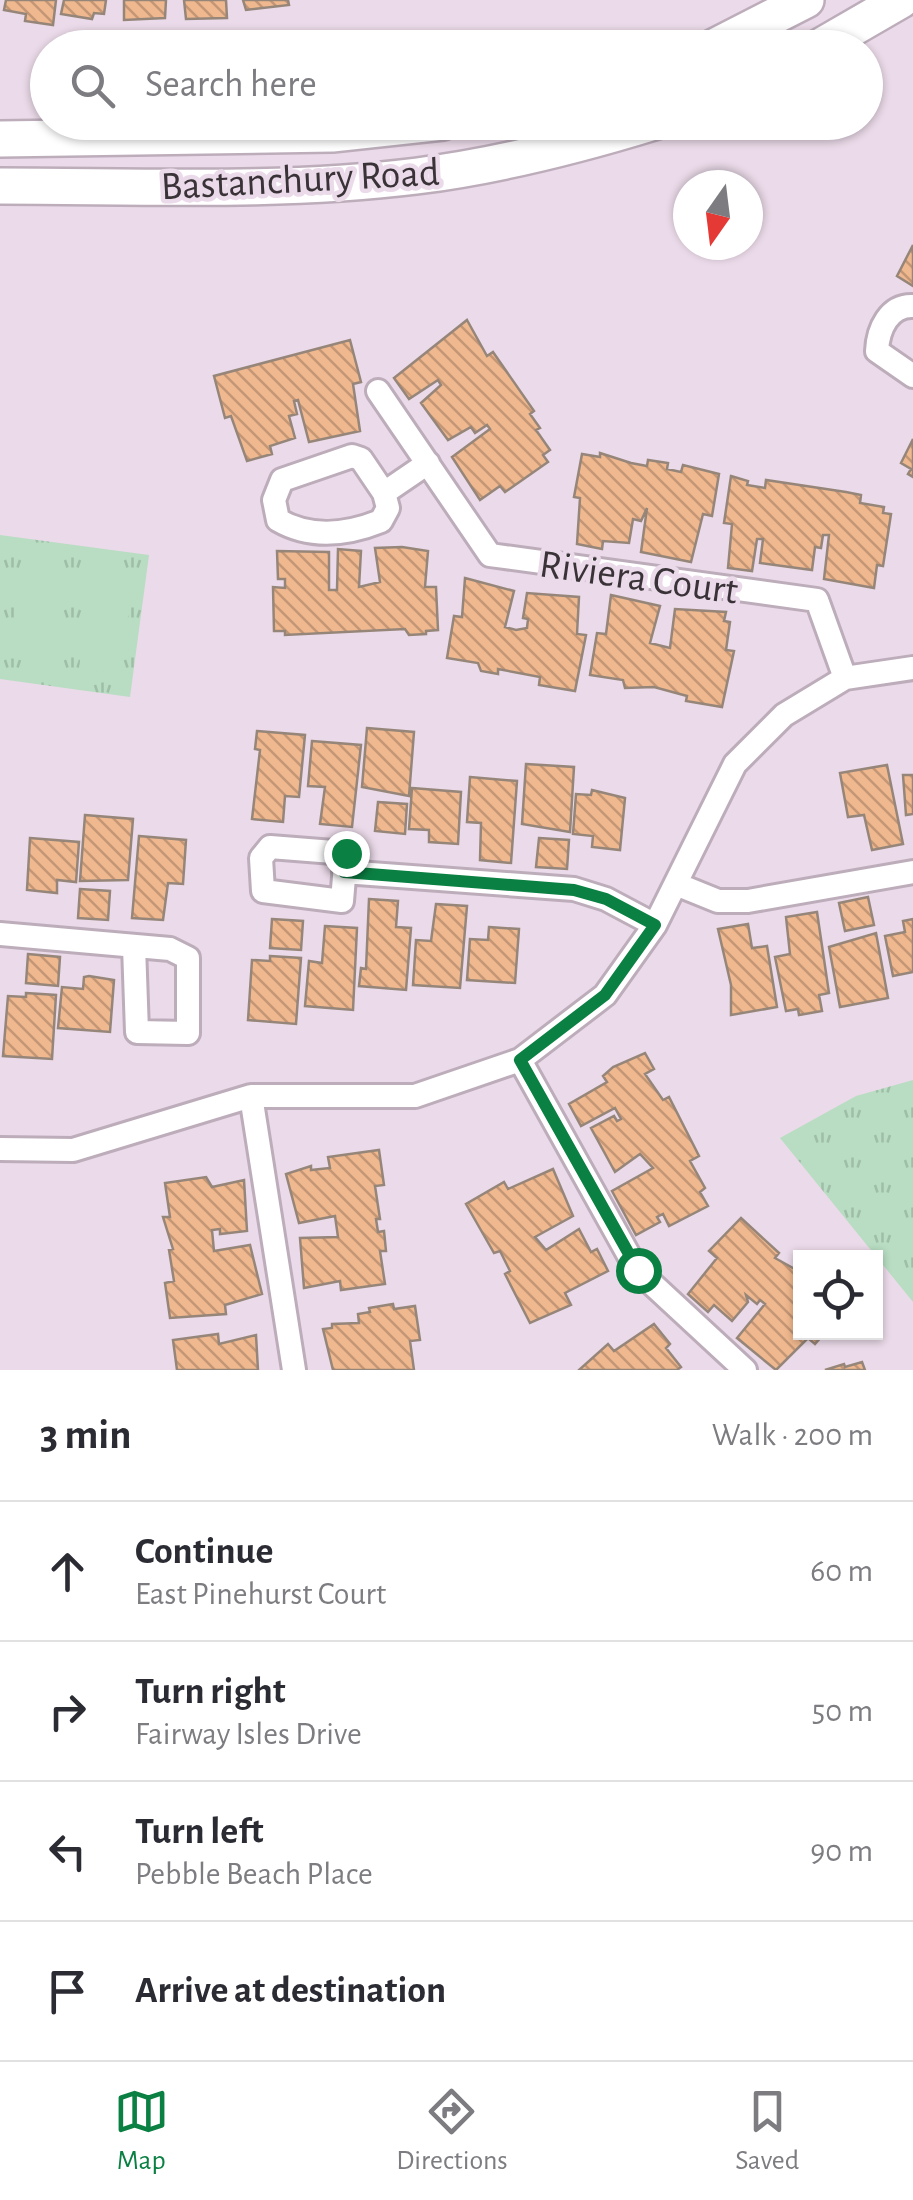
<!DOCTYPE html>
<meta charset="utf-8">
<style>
body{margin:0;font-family:"Alegreya Sans",sans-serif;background:#f7f7f7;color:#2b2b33}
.controls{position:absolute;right:30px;bottom:30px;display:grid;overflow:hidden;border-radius:0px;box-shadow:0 2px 8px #0004}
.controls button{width:90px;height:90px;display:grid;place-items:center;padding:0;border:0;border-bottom:2px solid #e1e1e2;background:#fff;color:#2b2b33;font:50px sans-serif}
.compass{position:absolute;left:673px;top:170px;width:90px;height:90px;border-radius:50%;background:#fff;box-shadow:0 2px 8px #0004;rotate:194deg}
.stop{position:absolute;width:30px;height:30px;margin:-22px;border:8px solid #0b8043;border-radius:50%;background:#fff}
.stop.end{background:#0b8043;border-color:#fff;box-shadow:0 2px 10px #0008}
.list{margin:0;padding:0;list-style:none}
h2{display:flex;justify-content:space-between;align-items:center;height:130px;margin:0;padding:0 40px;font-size:42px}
h2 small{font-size:32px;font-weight:400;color:#7c7c81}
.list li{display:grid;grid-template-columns:65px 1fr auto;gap:30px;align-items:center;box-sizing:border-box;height:140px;padding:0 40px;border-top:2px solid #e1e1e2}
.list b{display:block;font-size:38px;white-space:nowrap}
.list p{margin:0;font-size:32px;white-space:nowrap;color:#7c7c81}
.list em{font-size:32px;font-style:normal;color:#7c7c81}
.icon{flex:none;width:55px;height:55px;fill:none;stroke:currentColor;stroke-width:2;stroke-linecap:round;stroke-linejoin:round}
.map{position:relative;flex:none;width:913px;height:1370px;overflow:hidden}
.search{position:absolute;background:#fff;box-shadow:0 2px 8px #0004;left:30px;right:30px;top:30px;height:110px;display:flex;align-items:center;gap:25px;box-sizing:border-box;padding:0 35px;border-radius:55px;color:#7c7c81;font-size:38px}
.sheet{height:690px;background:#fff}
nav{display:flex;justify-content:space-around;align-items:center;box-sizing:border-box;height:140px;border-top:2px solid #e1e1e2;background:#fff;font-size:28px;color:#7c7c81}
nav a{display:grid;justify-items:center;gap:5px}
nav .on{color:#0b8043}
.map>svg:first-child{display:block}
.grass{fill:url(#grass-tufts)}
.pitch{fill:#b8ddc2}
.building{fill:url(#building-back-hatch);stroke:#96867a;stroke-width:2.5}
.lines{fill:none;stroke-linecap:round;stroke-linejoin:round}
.street-casing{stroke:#bdadbb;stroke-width:28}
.primary-casing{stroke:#bdadbb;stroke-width:40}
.street{stroke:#fff;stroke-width:22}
.primary{stroke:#fff;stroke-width:35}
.route{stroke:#0b8043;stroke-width:12}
.labels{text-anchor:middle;stroke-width:9;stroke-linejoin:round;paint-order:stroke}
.street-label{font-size:40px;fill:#393338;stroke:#ebdae9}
</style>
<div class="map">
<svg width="913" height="1370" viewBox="0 0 913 1370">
<defs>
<pattern id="grass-tufts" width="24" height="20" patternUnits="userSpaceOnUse" patternTransform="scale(2.5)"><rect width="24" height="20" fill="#b8ddc2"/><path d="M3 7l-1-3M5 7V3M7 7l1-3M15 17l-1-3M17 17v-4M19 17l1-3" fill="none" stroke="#9fbea7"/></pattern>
<pattern id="building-back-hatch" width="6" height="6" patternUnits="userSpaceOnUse" patternTransform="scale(2.5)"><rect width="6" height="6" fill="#f0b88e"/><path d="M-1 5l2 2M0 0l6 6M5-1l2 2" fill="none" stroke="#c39675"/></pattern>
</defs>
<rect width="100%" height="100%" fill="#ebdae9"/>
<path class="grass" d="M0 535 149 555 130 697 0 679Z
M913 1080V1302L780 1138 856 1096Z"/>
<path class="pitch" d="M20 569 61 574 50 664 9 658Z
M90 579 132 584 121 674 79 669Z"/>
<path class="building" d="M6 0H56L53 25 25 21 26 14 4 10Z
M64 0H106L104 14 94 13 92 19 61 14Z
M124 0H166L165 18 124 20Z
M184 0H226L227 18 186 19Z
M243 0H288L289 5 246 10Z
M913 245V286L897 276Z
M467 320 487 356 493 352 534 411 530 414 540 428 536 430 550 450 543 455 548 462 505 492 500 486 480 500 452 457 490 429 487 425 475 433 471 427 448 440 421 403 441 385 438 380 409 399 394 378Z
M350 340 361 382 353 384 360 431 309 442 298 400 294 401 297 414 289 416 295 438 270 446 272 454 247 461 231 416 225 418 214 376Z
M913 439V477L908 474 911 469 901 463Z
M600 453 631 463 647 466 648 460 668 463 667 469 681 472 683 465 719 474 712 516 703 514 691 562 641 552 647 508 641 521 633 519 629 543 603 541 602 549 577 544 580 498 574 497 582 454 600 457Z
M731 476 748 481 747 485 765 488 766 480 846 492 861 495 860 503 884 507 883 513 891 514 883 566 877 565 874 588 824 579 829 535H823L821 548 815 547 812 570 760 563 763 539H757L752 571 728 568 732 524 724 523Z
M402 547 428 551 425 587H436L438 630 426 631V634L409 635 405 629 285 635V631H274L273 587 285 588V579H278L277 551 329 552V590H337L338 549 361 551 359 587 380 582 375 548Z
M465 578 514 591 505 627 516 630 527 628 528 619 523 618 527 593 579 597 577 634 586 635 575 691 539 685 540 677 498 669V674L481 671 478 663 447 658 454 616 462 617Z
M611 595 660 606 650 643 670 648 675 609 726 612 724 621 730 622 726 650 734 651 722 707 686 701 687 696 654 687 625 688 623 680 590 675 597 633 606 634Z
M367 728 414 732 409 796 362 787Z
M257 731 305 735 299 797 285 796 283 822 252 819 260 750 255 749Z
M312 741 361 745 352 827 320 824 325 787 308 786Z
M526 764 574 767 570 832 522 824Z
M887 765 903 844 872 850 864 815 848 817 840 773Z
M903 775H913V814L906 815Z
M470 777 517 781 511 863 480 860 481 823 467 822Z
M412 788 461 792 458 844 429 842V830L409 829Z
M592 790 625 798 620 850 592 847 593 836 573 834 576 794 591 795Z
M378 802 407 804 405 834 375 831Z
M85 815 133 819 128 880 80 881Z
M139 836 186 840 183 884 168 883 163 920 132 918Z
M30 838 79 842 76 882 57 880V893L27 890Z
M539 838 569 840 567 869 536 867Z
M80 889 110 891 108 920 78 918Z
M868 897 874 925 845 931 839 903Z
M369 899 398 901 396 927 411 928 406 990 359 986 361 968 366 969Z
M436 904 467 906 460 988 413 985 416 940 431 941Z
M817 912 829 993 819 995 822 1011 799 1015 798 1009 786 1011 775 957 790 954 786 917Z
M272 919 303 921 301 950 270 948Z
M913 919V972L893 976 885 936 905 932 903 921Z
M748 924 752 948 767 946 777 1007 731 1015V985L718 929Z
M325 926 357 928 353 1010 305 1006 309 961 322 963Z
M489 927 519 929 515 983 467 980 470 939 488 940Z
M876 933 888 998 840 1007 829 947Z
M28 954 60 957 58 986 26 983Z
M270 956 301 958 296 1024 248 1020 252 960 270 961Z
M89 976 114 980 110 1032 58 1028 62 987 83 989 84 977Z
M26 993 56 995 52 1059 3 1056 8 996 26 997Z
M645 1053 654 1069 645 1074 663 1100 669 1097 699 1156 690 1161 705 1188 700 1192 708 1206 669 1226 663 1214 657 1217 660 1222 636 1235 612 1191 653 1168 640 1154 615 1172 591 1128 614 1116 617 1121 621 1119 615 1108 581 1126 569 1104 607 1082 603 1076 613 1067Z
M379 1150 384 1185 375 1186 380 1219H376L378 1232 384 1231 386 1251H380L385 1284 341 1290 340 1281 304 1288 300 1238 338 1237 335 1216 299 1223 286 1174 311 1166V1170L330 1168 328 1157Z
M553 1169 573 1216 535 1237 546 1250 579 1229 591 1252 597 1249 608 1271 565 1293 571 1305 530 1323 505 1274 510 1271 500 1251 494 1253 466 1204 504 1182 508 1189Z
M206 1177 212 1187 244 1180 247 1231 220 1234V1229L212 1230 214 1251 250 1245 262 1294 225 1305 226 1314 170 1318 165 1283 174 1281 169 1250 173 1249 163 1217H170L165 1183Z
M741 1218 779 1253 775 1258 800 1272V1332L823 1335 815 1344 808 1338 776 1370 737 1338 765 1304 760 1300 757 1304 746 1295 748 1302 732 1321 714 1305 708 1312 688 1294 717 1258 709 1251Z
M393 1304 394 1309 415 1306 420 1340 410 1341 414 1370H333L323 1329 332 1328V1324L359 1323 358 1314 370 1312 369 1308Z
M654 1324 670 1344 666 1348 681 1367 677 1370H579L608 1344 614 1351Z
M218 1334 219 1344 256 1335 258 1370H177L173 1340Z
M862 1362 865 1370H825L844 1364 845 1367Z"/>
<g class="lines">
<g class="street-casing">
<path id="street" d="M913 306C889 305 878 329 877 351L913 376
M378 391 490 555 817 600 845 678
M384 493 361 459 352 456 282 480 274 500 278 520C311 539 346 535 381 521L388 508 384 493 428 463
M270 847 346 853 342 901 263 891 261 858Z
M344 872 574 889 606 899 655 925
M676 884 718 901H748L913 872
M0 934 170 949 188 958V1033L137 1032 134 946
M520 1060 637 1270 745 1370
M251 1096 294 1370
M0 1149 73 1150 251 1096H415L520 1060 605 995 655 925 735 764 784 715 845 678 913 668"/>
</g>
<g class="primary-casing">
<path id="primary" d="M712 48 806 0
M818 48 901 0
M0 139 332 134 443 122
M0 186C138 186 279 193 417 176 497 166 576 146 654 122"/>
</g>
<use href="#street" class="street"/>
<use href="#primary" class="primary"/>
</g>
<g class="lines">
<path class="route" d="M346 853 344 872 574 890 606 899 655 925 605 995 520 1060 638 1270"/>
</g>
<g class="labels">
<g class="street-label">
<text transform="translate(300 178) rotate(-3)" y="14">Bastanchury Road</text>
<text transform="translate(639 576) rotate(8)" y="14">Riviera Court</text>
</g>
</g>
</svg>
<div class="controls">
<button><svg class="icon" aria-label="locate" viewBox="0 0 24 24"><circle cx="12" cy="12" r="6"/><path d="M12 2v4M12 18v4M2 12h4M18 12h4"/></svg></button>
</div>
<svg class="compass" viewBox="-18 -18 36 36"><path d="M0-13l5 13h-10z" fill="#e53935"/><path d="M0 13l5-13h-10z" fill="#7c7c81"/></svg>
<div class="stop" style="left:638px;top:1270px"></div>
<div class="stop end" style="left:346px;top:853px"></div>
<div class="search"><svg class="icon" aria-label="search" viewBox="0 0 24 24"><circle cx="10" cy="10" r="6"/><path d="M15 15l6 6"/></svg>Search here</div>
</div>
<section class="sheet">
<h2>3 min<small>Walk · 200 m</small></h2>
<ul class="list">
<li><svg class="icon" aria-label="ahead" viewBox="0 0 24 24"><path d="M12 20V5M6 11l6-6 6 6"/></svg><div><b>Continue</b><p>East Pinehurst Court</p></div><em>60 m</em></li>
<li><svg class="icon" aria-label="right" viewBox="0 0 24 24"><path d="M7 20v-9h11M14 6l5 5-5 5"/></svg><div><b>Turn right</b><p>Fairway Isles Drive</p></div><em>50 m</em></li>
<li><svg class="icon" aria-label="left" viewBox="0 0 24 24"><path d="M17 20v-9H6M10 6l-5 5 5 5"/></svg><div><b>Turn left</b><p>Pebble Beach Place</p></div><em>90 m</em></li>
<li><svg class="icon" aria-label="arrive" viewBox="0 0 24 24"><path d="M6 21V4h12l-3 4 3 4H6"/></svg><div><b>Arrive at destination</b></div></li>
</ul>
</section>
<nav>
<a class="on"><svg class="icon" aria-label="map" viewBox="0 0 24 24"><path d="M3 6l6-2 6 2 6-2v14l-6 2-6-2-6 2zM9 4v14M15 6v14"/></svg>Map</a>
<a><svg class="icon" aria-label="directions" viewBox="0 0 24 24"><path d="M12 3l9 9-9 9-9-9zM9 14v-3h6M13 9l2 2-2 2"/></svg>Directions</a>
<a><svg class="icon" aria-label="saved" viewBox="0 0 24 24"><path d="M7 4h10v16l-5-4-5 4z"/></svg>Saved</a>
</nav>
